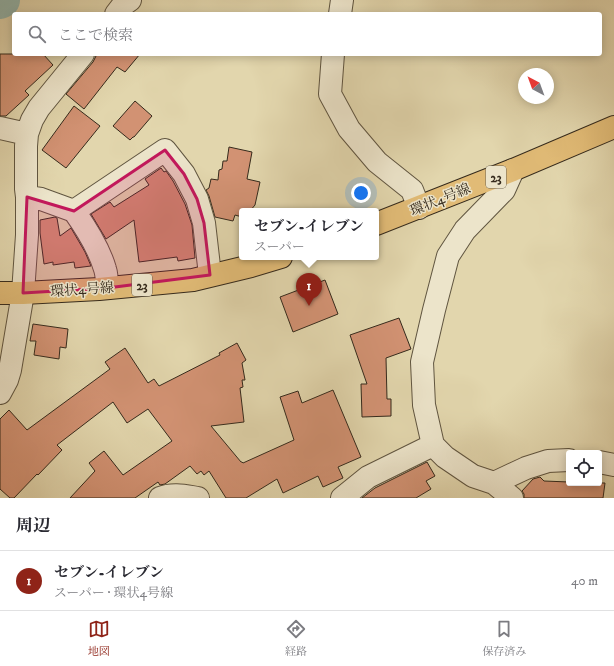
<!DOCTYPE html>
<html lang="ja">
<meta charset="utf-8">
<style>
body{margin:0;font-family:"IM FELL DW Pica","Noto Serif JP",serif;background:#f7f7f7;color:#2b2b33}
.controls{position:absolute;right:12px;bottom:12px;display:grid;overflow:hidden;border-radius:4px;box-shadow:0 2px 10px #0003}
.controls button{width:36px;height:36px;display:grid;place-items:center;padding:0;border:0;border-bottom:1px solid #e1e1e2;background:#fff;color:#2b2b33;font:20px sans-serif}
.compass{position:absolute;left:518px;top:68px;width:36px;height:36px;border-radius:50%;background:#fff;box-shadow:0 2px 10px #0003;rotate:319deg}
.you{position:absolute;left:361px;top:193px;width:14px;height:14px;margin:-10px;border:3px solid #fff;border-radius:50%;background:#1a73e8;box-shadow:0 0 0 6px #1a73e833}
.badge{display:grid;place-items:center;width:26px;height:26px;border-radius:50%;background:#8f2418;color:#fff;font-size:13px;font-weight:700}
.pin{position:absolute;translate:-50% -33px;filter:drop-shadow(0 1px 2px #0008)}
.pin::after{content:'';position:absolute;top:21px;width:14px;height:12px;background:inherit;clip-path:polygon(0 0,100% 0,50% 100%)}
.popup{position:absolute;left:239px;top:208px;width:140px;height:52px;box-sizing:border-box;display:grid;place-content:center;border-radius:4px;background:#fff;filter:drop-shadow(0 1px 3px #0005);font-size:13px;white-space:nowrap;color:#7c7c81}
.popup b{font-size:15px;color:#2b2b33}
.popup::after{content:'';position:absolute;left:50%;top:100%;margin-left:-8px;border:8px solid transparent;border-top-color:#fff}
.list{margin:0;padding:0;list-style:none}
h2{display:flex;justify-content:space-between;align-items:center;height:52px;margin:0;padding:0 16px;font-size:17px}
h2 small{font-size:13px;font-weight:400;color:#7c7c81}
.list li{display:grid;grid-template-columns:26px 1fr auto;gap:12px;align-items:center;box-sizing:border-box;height:60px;padding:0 16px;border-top:1px solid #e1e1e2}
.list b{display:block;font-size:15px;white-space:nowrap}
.list p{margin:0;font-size:13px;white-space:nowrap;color:#7c7c81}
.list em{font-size:13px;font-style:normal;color:#7c7c81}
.icon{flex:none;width:22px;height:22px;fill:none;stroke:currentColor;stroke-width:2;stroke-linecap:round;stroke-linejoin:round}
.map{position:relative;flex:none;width:614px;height:498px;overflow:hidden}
.search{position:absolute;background:#fff;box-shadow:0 2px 10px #0003;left:12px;right:12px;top:12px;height:44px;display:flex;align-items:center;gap:10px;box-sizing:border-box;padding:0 14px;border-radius:4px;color:#7c7c81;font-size:15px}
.sheet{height:112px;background:#fff}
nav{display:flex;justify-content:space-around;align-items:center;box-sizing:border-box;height:56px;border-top:1px solid #e1e1e2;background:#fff;font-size:11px;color:#7c7c81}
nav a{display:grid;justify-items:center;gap:2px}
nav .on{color:#8f2418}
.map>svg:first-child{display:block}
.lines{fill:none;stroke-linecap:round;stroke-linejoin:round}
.river{stroke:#95b8af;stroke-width:36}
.building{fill:#d29273;stroke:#352a1c}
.minor-casing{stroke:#605540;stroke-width:24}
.major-casing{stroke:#352a1c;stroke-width:24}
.minor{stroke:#ece4ca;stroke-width:22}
.major{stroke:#e1bb76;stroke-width:22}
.marked{fill:#c2185b;fill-opacity:0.2;stroke:#c2185b;stroke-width:3;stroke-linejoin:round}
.labels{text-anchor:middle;stroke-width:3;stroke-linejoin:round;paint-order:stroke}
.shield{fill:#ece4ca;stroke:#6c6250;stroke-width:1}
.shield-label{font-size:13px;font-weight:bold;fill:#352a1c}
.street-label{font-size:14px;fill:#352a1c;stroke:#ece4ca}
</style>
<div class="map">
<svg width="614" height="498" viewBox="0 0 614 498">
<rect width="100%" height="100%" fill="#e2d6ad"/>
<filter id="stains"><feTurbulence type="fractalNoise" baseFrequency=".005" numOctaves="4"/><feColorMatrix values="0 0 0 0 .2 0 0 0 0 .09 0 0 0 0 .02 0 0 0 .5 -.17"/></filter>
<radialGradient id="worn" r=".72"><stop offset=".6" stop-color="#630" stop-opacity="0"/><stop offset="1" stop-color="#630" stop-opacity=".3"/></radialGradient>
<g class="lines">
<path class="river" d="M0 1 2 0"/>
</g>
<path class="building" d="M0 54H43L53 65 25 91 29 95 6 116H0Z
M97 54H140L125 72 117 67 84 109 66 94 93 62Z
M135 101 152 116 134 137H133L130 140 113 126Z
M74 106 100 126 66 168 42 150Z
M229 147 252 152 247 179 260 182 255 205 250 211H242V217L235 215 233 221 215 217 209 196 206 190 209 188 211 179 218 180 219 170 222 169 223 161H227Z
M161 168 164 172 166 171 173 181 185 204 192 225 195 258 178 261 177 257 139 262 134 220 106 239 91 214 110 202 114 207 149 185 145 179Z
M55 217 57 218 60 236 71 228 85 252 91 266 75 268 74 262 53 265V262L44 264 40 233V220Z
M325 280 338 314 293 332 280 297Z
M399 318 411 349 386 358 387 399H391V416L362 417 361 384H367L350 335Z
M33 324 68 329 66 348 60 347 59 359 34 355 36 341H30Z
M237 343 246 360 242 363 245 380H242L243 387 240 388 244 422 211 426 241 462H242L243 463 294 440 280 397 298 391 302 403 333 390 361 457 338 467 343 478 323 487 318 476 283 493 277 479 246 498H226L209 471 204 475 201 471 197 474 190 466 165 484 160 485 158 482 135 498H70L95 471 89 463 104 451 123 475 172 441 148 409 127 423 113 402 57 445 62 450 38 475 37 474 14 498H10L0 489V419L9 410 27 430 110 369 105 362 125 348 148 383 154 379 159 386 220 355 219 353Z
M427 462 435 476 426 481 431 489 416 498H362L375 488Z
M540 477 544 481 569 482V483H605L603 498H524V494L522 491 533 479Z"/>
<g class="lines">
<g class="minor-casing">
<path id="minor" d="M116 14 123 5 130 0
M340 14 342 0
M333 54 330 94 349 129 377 162 412 190 419 208
M0 128 27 134
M27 197 41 199 74 211 165 150 184 174 197 199 204 223 210 275
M74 211C86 228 99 248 105 269 107 275 107 282 107 288
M0 393 7 380 10 370 23 293 27 235V197L26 189V146L27 134 32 120 39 108 83 54
M599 462 614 465
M494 483 526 468 548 461 569 460
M160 498C173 493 185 496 198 498
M342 498 368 477 433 445
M512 498 494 483 473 476 445 457 433 445 424 405 422 362 434 310 448 256 465 230 504 190 513 170"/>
</g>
<g class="major-casing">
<path id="major" d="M376 224 513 170 614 127
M0 293H23L99 289 193 280 251 266 281 257"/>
</g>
<use href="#minor" class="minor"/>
<use href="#major" class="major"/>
</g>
<path class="marked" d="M165 150 184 174 197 199 204 223 210 275 107 288 23 293 27 197 74 211Z"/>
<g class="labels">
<g class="shield">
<rect x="486" y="166" width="20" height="22" rx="3"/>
<rect x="132" y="274" width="20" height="22" rx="3"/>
</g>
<g class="shield-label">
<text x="496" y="182">23</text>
<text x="142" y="290">23</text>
</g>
<g class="street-label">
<text transform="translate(440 199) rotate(-22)" y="5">環状4号線</text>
<text transform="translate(82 289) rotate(-4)" y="5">環状4号線</text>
</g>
</g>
<rect width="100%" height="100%" filter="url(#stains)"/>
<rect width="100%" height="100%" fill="url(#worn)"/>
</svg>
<div class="controls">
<button><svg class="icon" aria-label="locate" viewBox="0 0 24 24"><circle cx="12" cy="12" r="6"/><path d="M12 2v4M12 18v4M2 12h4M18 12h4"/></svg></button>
</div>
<svg class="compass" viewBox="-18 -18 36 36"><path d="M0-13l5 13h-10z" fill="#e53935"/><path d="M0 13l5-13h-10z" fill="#7c7c81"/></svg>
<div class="you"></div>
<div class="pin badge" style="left:309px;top:306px">1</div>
<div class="popup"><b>セブン-イレブン</b>スーパー</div>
<div class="search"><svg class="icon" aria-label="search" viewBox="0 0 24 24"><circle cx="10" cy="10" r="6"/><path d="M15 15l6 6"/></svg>ここで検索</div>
</div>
<section class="sheet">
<h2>周辺<small></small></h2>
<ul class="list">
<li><span class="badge">1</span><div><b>セブン-イレブン</b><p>スーパー · 環状4号線</p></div><em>40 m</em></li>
</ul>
</section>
<nav>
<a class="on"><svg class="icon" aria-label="map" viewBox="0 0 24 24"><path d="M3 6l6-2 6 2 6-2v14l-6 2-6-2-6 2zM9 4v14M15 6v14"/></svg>地図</a>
<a><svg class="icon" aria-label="directions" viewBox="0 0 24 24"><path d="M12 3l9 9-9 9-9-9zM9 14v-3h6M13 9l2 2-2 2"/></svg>経路</a>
<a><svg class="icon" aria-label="saved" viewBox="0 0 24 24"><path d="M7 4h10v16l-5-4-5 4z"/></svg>保存済み</a>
</nav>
